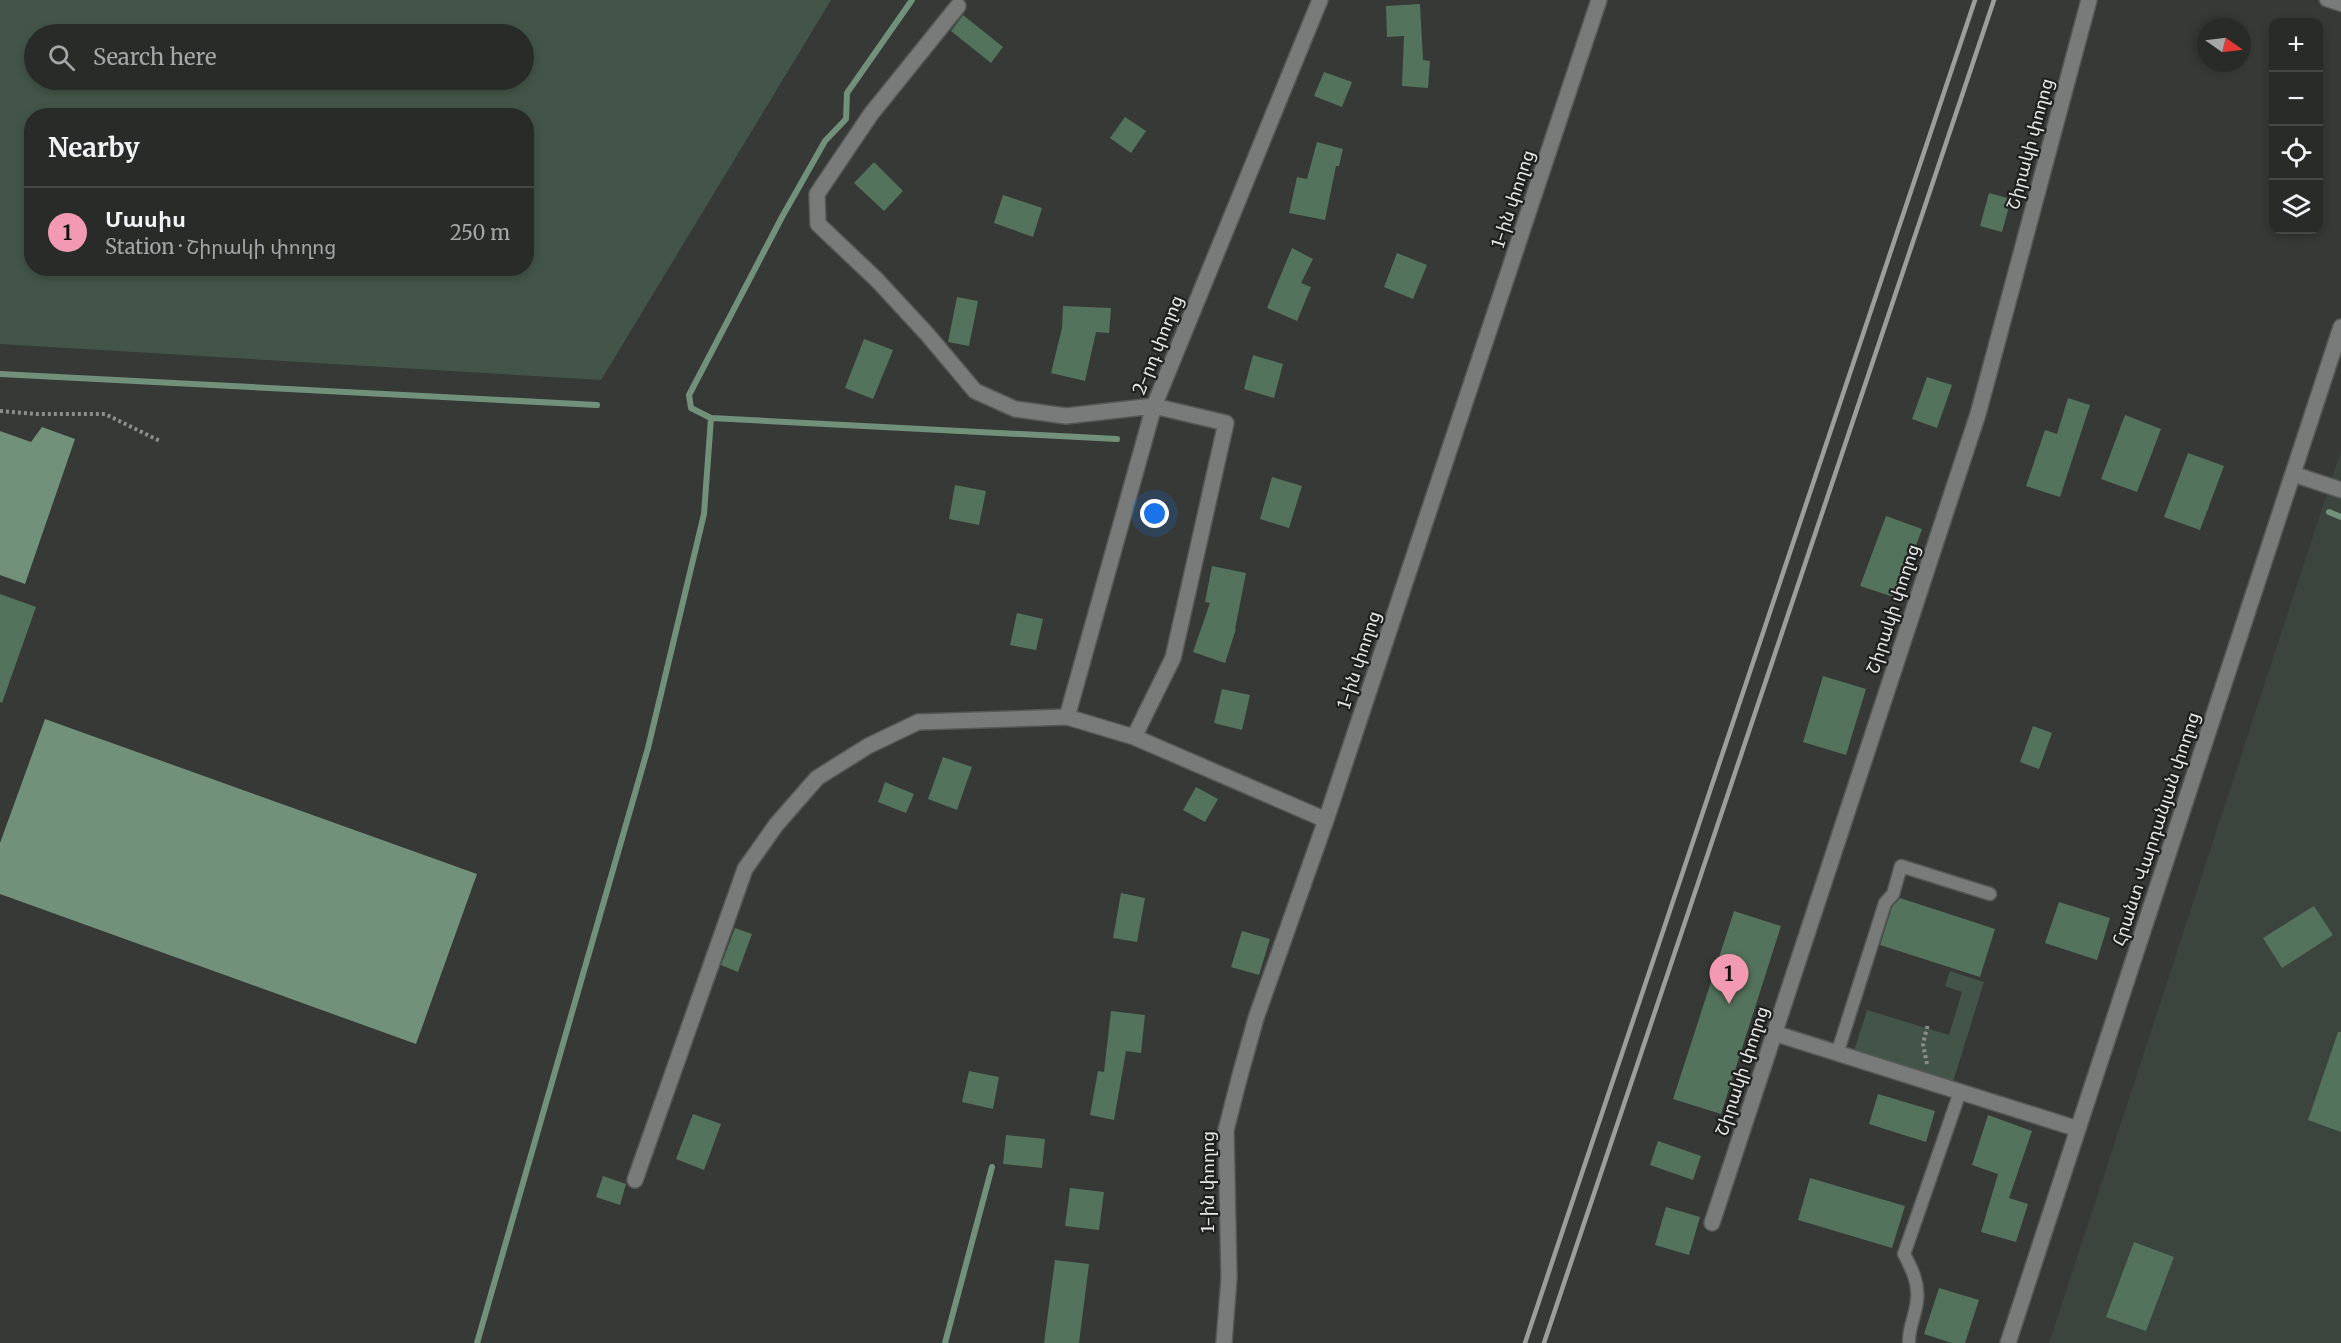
<!DOCTYPE html>
<meta charset="utf-8">
<style>
body{margin:0;font-family:Merriweather,"Noto Sans Armenian",serif;background:#343734;color:#f1f3f6}
.controls{position:absolute;right:18px;top:18px;display:grid;overflow:hidden;border-radius:12px;box-shadow:0 3px 9px #0003}
.controls button{width:54px;height:54px;display:grid;place-items:center;padding:0;border:0;border-bottom:2px solid #444745;background:#282b28;color:#f1f3f6;font:30px sans-serif}
.compass{position:absolute;left:2197px;top:18px;width:54px;height:54px;border-radius:50%;background:#282b28;box-shadow:0 3px 9px #0003;rotate:104deg}
.you{position:absolute;left:1155px;top:514px;width:21px;height:21px;margin:-15px;border:4px solid #fff;border-radius:50%;background:#1a73e8;box-shadow:0 0 0 9px #1a73e833}
.badge{display:grid;place-items:center;width:39px;height:39px;border-radius:50%;background:#f19ab1;color:#111;font-size:20px;font-weight:700}
.pin{position:absolute;translate:-50% -50px;filter:drop-shadow(0 2px 3px #0008)}
.pin::after{content:'';position:absolute;top:32px;width:21px;height:18px;background:inherit;clip-path:polygon(0 0,100% 0,50% 100%)}
.list{margin:0;padding:0;list-style:none}
h2{display:flex;justify-content:space-between;align-items:center;height:78px;margin:0;padding:0 24px;font-size:26px}
h2 small{font-size:20px;font-weight:400;color:#a5a7a8}
.list li{display:grid;grid-template-columns:39px 1fr auto;gap:18px;align-items:center;box-sizing:border-box;height:90px;padding:0 24px;border-top:2px solid #444745}
.list b{display:block;font-size:22px;white-space:nowrap}
.list p{margin:0;font-size:20px;white-space:nowrap;color:#a5a7a8}
.list em{font-size:20px;font-style:normal;color:#a5a7a8}
.icon{flex:none;width:33px;height:33px;fill:none;stroke:currentColor;stroke-width:2;stroke-linecap:round;stroke-linejoin:round}
.map{position:relative;flex:none;width:2341px;height:1343px;overflow:hidden}
.search{position:absolute;background:#282b28;box-shadow:0 3px 9px #0003;left:24px;top:24px;width:510px;height:66px;display:flex;align-items:center;gap:15px;box-sizing:border-box;padding:0 21px;border-radius:33px;color:#a5a7a8;font-size:22px}
.panel{position:absolute;background:#282b28;box-shadow:0 3px 9px #0003;left:24px;top:108px;width:510px;height:168px;border-radius:24px}
.map>svg:first-child{display:block}
.built{fill:#3c443e}
.green{fill:#435548;fill-rule:evenodd}
.water{fill:#72917a}
.lines{fill:none;stroke-linecap:round;stroke-linejoin:round}
.stream{stroke:#72917a;stroke-width:6}
.building{fill:#54735c}
.service-casing{stroke:#555856;stroke-width:15}
.minor-casing{stroke:#555856;stroke-width:18}
.secondary-casing{stroke:#555856;stroke-width:18}
.path{stroke:#8c8e8c;stroke-width:4;stroke-dasharray:3 3;stroke-linecap:butt}
.service{stroke:#787b79;stroke-width:12}
.minor{stroke:#787b79;stroke-width:15}
.secondary{stroke:#787b79;stroke-width:15}
.rail{stroke:#9b9e9b;stroke-width:4.5}
.labels{text-anchor:middle;stroke-width:4.5;stroke-linejoin:round;paint-order:stroke}
.street-label{font-size:18px;fill:#e6e8e6;stroke:#1e1f1e}
</style>
<div class="map">
<svg width="2341" height="1343" viewBox="0 0 2341 1343">
<rect width="100%" height="100%" fill="#363936"/>
<path class="built" d="M2341 450V1343H2049Z"/>
<path class="green" d="M0 0H831L601 380 0 344ZM34 34H524V80H34ZM32 116H526V268H32Z
M1950 971 1984 982 1953 1082 1854 1051 1867 1010 1949 1035 1962 992 1945 986Z"/>
<path class="water" d="M42 427 75 439 25 584 0 575V431L31 442Z
M45 719 477 874 416 1044 0 894V843Z"/>
<g class="lines">
<path class="stream" d="M912 0 847 93 846 119 825 141 782 217 689 395 691 408 711 418 1117 439
M0 374 597 405
M2329 512 2341 517
M477 1343 648 748 704 514 711 418
M945 1343 992 1167"/>
</g>
<path class="building" d="M1420 4 1423 60 1430 61 1428 88 1402 86 1404 36 1387 37 1386 6Z
M963 15 1003 47 991 63 951 31Z
M1324 72 1352 82 1342 107 1314 96Z
M1125 117 1146 131 1131 153 1110 138Z
M1317 142 1343 149 1339 166H1336L1325 220 1289 213 1297 177 1307 179Z
M874 162 903 191 884 211 854 183Z
M1989 193 2011 199 2002 232 1980 226Z
M1003 195 1042 208 1033 237 994 223Z
M1292 248 1313 259 1301 283 1311 287 1297 321 1267 308Z
M1397 253 1427 265 1413 299 1384 287Z
M957 297 978 301 969 346 948 342Z
M1063 306 1111 308 1109 333 1096 332 1085 381 1051 373 1062 328Z
M864 339 893 350 873 399 845 388Z
M1253 355 1283 364 1274 398 1244 389Z
M1927 377 1952 385 1937 428 1912 419Z
M2068 398 2090 405 2060 497 2026 486 2045 430 2057 434Z
M2125 415 2161 429 2137 492 2101 479Z
M2188 453 2224 466 2200 530 2164 517Z
M1272 477 1302 486 1289 528 1260 519Z
M955 485 986 491 979 525 949 519Z
M1886 516 1922 529 1907 570 1913 572 1903 600 1860 586Z
M1212 566 1246 573 1235 629H1236L1225 663 1193 652 1210 603 1205 602Z
M0 594 36 607 2 703 0 702Z
M1017 613 1043 619 1036 650 1010 645Z
M1823 676 1866 689 1846 755 1803 742Z
M1222 689 1250 695 1242 730 1214 723Z
M2033 726 2052 733 2039 769 2020 762Z
M943 757 972 767 957 810 928 799Z
M885 782 914 794 906 813 878 802Z
M1196 787 1218 799 1205 822 1183 810Z
M1121 893 1145 898 1137 942 1113 938Z
M1900 898 1995 929 1980 977 1880 945 1892 907Z
M2059 902 2110 918 2097 960 2045 943Z
M2314 906 2333 935 2282 968 2263 938Z
M1734 911 1781 926 1721 1114 1673 1099Z
M735 928 752 934 738 972 721 965Z
M1242 931 1270 939 1259 975 1231 967Z
M1111 1011 1145 1015 1141 1053 1126 1051 1114 1120 1090 1115 1098 1071 1104 1072Z
M2338 1032H2341V1132L2308 1120Z
M969 1071 999 1077 993 1109 962 1102Z
M1878 1094 1935 1111 1926 1142 1869 1124Z
M693 1114 721 1124 704 1170 676 1159Z
M1988 1115 2032 1131 2009 1198 2028 1204 2016 1242 1981 1232 1998 1174 1972 1165Z
M1006 1135 1045 1139 1042 1168 1003 1164Z
M1658 1141 1701 1156 1693 1180 1650 1165Z
M603 1176 626 1184 620 1205 596 1197Z
M1810 1178 1905 1206 1892 1248 1798 1220Z
M1070 1188 1104 1192 1099 1230 1065 1226Z
M1666 1207 1700 1217 1689 1255 1655 1245Z
M2134 1242 2174 1257 2146 1331 2106 1317Z
M1055 1260 1089 1264 1079 1343H1044Z
M1939 1288 1979 1300 1965 1343H1952L1924 1334Z"/>
<g class="lines">
<g class="service-casing">
<path id="service" d="M2326 0 2341 5
M1837 1054 1885 903 1893 894 1901 866 1990 894
M1909 1343C1908 1328 1916 1315 1917 1300 1919 1283 1912 1269 1904 1254L1960 1092"/>
</g>
<g class="minor-casing">
<path id="minor" d="M958 6 871 114 817 194 818 224 877 280 927 334 975 391 1015 409 1066 416 1154 406 1226 423 1173 658 1134 737
M2293 474 2341 490
M1067 717 1154 406 1320 0
M2078 1129 2341 327
M635 1180 745 869 776 825 817 778 868 746 918 722 1067 717 1134 737 1326 820
M1712 1223 1978 414 2089 0
M1224 1343 1229 1278 1226 1130 1239 1079 1256 1018 1326 820 1599 0"/>
</g>
<g class="secondary-casing">
<path id="secondary" d="M1774 1033 2078 1129 2008 1343"/>
</g>
<path class="path" d="M0 411 37 414H105L160 441
M1927 1064 1923 1044 1928 1024"/>
<use href="#service" class="service"/>
<use href="#minor" class="minor"/>
<use href="#secondary" class="secondary"/>
<path class="rail" d="M1525 1343 1975 0
M1544 1343 1994 0"/>
</g>
<g class="labels">
<g class="street-label">
<text transform="translate(2030 144) rotate(-75)" y="6">Շիրակի փողոց</text>
<text transform="translate(1513 199) rotate(-72)" y="6">1-ին փողոց</text>
<text transform="translate(1158 345) rotate(-68)" y="6">2-րդ փողոց</text>
<text transform="translate(1893 609) rotate(-72)" y="6">Շիրակի փողոց</text>
<text transform="translate(1359 660) rotate(-72)" y="6">1-ին փողոց</text>
<text transform="translate(2156 829) rotate(-72)" y="6">Հրանտ Վարդանյան փողոց</text>
<text transform="translate(1742 1071) rotate(-72)" y="6">Շիրակի փողոց</text>
<text transform="translate(1208 1182) rotate(-90)" y="6">1-ին փողոց</text>
</g>
</g>
</svg>
<div class="controls">
<button>+</button>
<button>−</button>
<button><svg class="icon" aria-label="locate" viewBox="0 0 24 24"><circle cx="12" cy="12" r="6"/><path d="M12 2v4M12 18v4M2 12h4M18 12h4"/></svg></button>
<button><svg class="icon" aria-label="layers" viewBox="0 0 24 24"><path d="M12 4l9 5-9 5-9-5zM3 14l9 5 9-5"/></svg></button>
</div>
<svg class="compass" viewBox="-18 -18 36 36"><path d="M0-13l5 13h-10z" fill="#e53935"/><path d="M0 13l5-13h-10z" fill="#a5a7a8"/></svg>
<div class="you"></div>
<div class="pin badge" style="left:1729px;top:1004px">1</div>
<div class="search"><svg class="icon" aria-label="search" viewBox="0 0 24 24"><circle cx="10" cy="10" r="6"/><path d="M15 15l6 6"/></svg>Search here</div>
<section class="panel">
<h2>Nearby<small></small></h2>
<ul class="list">
<li><span class="badge">1</span><div><b>Մասիս</b><p>Station · Շիրակի փողոց</p></div><em>250 m</em></li>
</ul>
</section>
</div>
